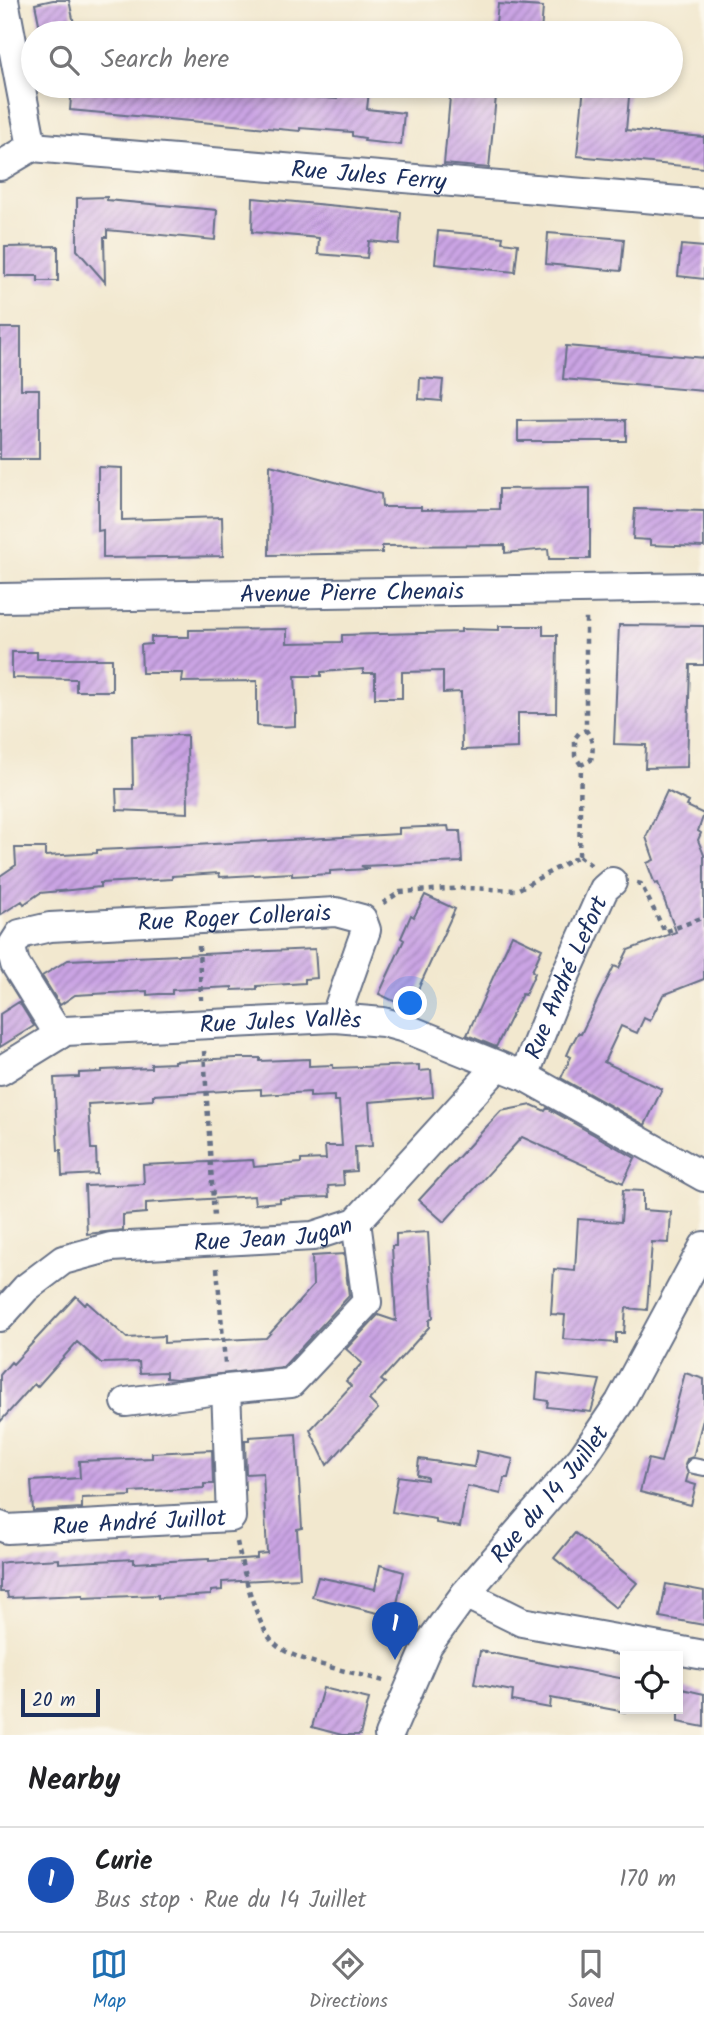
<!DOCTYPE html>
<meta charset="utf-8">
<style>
body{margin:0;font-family:Kalam,sans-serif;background:#f2f2f2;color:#202124}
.controls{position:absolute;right:21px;bottom:21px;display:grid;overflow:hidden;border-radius:0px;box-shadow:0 4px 10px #0003}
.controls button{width:63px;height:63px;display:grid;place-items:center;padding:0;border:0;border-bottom:2px solid #e0e0e0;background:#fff;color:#202124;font:35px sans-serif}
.scale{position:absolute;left:21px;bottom:18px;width:79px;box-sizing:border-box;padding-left:7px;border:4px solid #1b2f5e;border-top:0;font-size:19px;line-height:24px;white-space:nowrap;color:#1b2f5e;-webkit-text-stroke:5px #fbf7ec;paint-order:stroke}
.you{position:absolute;left:411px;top:1004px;width:24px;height:24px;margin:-18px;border:5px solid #fff;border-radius:50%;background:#1a73e8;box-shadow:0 0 0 10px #1a73e833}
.badge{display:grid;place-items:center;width:46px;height:46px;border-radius:50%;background:#1f6fb2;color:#fff;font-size:23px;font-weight:700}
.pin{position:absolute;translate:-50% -58px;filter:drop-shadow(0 2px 4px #0008)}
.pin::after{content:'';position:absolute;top:37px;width:24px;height:21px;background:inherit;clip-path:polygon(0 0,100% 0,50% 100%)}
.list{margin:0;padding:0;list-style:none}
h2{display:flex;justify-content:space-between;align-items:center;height:91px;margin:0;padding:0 28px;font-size:30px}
h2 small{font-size:23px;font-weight:400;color:#757577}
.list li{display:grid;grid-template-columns:46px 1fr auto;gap:21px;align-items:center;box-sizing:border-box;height:105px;padding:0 28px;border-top:2px solid #e0e0e0}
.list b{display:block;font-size:26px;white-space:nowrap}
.list p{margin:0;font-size:23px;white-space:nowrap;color:#757577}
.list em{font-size:23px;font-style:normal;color:#757577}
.icon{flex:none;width:38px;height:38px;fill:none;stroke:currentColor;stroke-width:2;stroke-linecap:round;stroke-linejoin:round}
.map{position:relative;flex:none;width:704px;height:1735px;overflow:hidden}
.search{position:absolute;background:#fff;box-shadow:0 4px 10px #0003;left:21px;right:21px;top:21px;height:77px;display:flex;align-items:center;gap:18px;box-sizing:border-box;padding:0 24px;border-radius:38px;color:#757577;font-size:26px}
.sheet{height:196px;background:#fff}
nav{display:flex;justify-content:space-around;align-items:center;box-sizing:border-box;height:98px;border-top:2px solid #e0e0e0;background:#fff;font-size:19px;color:#757577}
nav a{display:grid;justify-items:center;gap:4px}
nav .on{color:#1f6fb2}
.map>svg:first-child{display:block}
.building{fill:url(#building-hatch)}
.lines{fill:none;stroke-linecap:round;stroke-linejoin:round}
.lane-casing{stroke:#667086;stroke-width:18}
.street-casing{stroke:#667086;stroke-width:32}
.path{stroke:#667086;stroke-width:4.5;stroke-dasharray:5 5;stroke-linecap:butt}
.lane{stroke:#fff;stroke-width:14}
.street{stroke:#fff;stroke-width:28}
.labels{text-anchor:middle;stroke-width:6;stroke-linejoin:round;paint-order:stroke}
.street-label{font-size:24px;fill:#1b2f5e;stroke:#fbf7ec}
</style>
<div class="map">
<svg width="704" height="1735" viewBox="0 0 704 1735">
<defs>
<pattern id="building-hatch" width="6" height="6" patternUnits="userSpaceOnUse" patternTransform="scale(1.75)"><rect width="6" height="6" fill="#cba4e4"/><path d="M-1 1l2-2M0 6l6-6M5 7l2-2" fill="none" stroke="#a486bc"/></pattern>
</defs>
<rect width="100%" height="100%" fill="#fbf7ec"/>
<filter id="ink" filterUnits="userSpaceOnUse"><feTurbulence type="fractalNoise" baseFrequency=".0143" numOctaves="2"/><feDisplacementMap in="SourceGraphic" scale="14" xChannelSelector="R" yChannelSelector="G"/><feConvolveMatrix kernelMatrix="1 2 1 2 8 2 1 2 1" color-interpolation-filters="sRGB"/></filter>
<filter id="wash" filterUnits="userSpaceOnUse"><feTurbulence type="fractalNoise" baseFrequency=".00686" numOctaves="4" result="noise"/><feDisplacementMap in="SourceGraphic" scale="28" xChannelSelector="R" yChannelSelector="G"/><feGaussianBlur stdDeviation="1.57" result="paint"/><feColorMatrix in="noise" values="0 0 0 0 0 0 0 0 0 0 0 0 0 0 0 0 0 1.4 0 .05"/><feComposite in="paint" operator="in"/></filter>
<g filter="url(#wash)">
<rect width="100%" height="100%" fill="#f2e8cf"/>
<g id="blocks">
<path class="building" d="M53 0H69L76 33H41L35 4Z
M498 4 543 7 541 33H495Z
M72 86H211V88L337 99 338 88 369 91 367 109 404 113 401 145 364 141 365 138 352 136V132L300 128V131L70 110Z
M451 86H497L489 168 444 164Z
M584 86H630L626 130 704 137V168L577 156Z
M107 197V200L217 210 215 240 107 230V237H104L105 282 77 250V198Z
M253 198 401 212 399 244 369 241 367 258 318 254 319 238 252 232Z
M438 231 503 237 502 242 518 244 515 272 435 264Z
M548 233 624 239 621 271 546 264Z
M681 245 704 247V279L678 276Z
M58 246V281H38V276H5V247Z
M0 328H21V389H39V459H0Z
M566 346 704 358V391L563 379Z
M420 378 443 380 441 401 419 399Z
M626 420V441H518V421Z
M270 465 381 494 382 507H421V510L499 509V489L590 488V559H549L548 549 505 553V545L382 546V553L269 555Z
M98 467 122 468V520L222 517 223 556 103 558V530L98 531Z
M635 509 704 511V547L650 545V540L633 539Z
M619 625 704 626V665H690L687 767 645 768 646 745 614 744Z
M499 626H543V635H557L556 713H518V748L462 750 461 692 443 693V671L402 672V698H375V673H363V669L321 672V676H295L297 714H295V726L280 727 257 726V681L182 682 183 673H142L141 645 151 644V637H189V630L287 629V643L342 642V635L461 632V629L499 630Z
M12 652H37V659H112V691H76V679L12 678Z
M187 735 188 813 117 810 116 789H133L132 736Z
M667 791 689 802 687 806 704 814 698 831 701 833 698 840 704 855V979L663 995 650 1021 644 1018 637 1033 621 1026 604 1062 662 1089 645 1125 561 1078 571 1057 567 1055 572 1044 578 1033 581 1034 614 966 619 968 628 950 676 932 658 883 655 884 647 863 654 860 646 837Z
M448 826 449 831H460L462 862 361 866 369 869 330 871V874L292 876V873L220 877 219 873 172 876V879L100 883V887L40 893 24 904 22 901 0 915V876L16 865 15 848H45V856L97 853V850L121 849 399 834V828Z
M425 895 455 909 414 998 409 995 404 1006 379 994 404 940 401 938 411 915 414 917Z
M512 935 542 949 532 971 535 973 525 995 522 994 496 1047 467 1035Z
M315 949 317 978 305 979V983L257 986V989L232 990V987L172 990V994H159L147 995V991L75 995 60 1005 42 976 68 960Z
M19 1002 34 1026 0 1047V1014Z
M236 1058H260V1061L309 1059V1066L333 1065V1068L419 1065V1071L431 1070 433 1097 369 1102 372 1146 355 1147 356 1171 343 1172 344 1185 328 1186 329 1197 280 1199V1202L255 1204 254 1196 146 1203V1213L123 1215V1230L87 1234 85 1186 144 1184 143 1165 253 1160 254 1167 301 1163V1160L326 1159 325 1146H342L339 1101H334V1096L310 1097V1092L261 1095V1089L153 1095V1100L88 1104 91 1149H96L97 1174 62 1176 61 1150H58L54 1078 79 1077V1073L102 1072V1070L151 1068V1064L174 1063V1061Z
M532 1105 545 1111 547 1108 635 1158 623 1183 522 1137 444 1222 419 1200 501 1111Z
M623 1190 643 1191V1210L671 1212 669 1243 652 1242 647 1310 626 1308 624 1333H616V1343L563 1339 565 1315 551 1314 554 1269 575 1271 578 1219 621 1222Z
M428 1232 433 1317 429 1321V1327L381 1380 385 1383 369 1400 378 1409 327 1465 310 1430 351 1386 346 1381 362 1363 346 1349 378 1315 396 1321 392 1246H396V1234Z
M344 1254 349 1296 283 1367 176 1379 166 1378V1372L140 1373 139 1362 101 1363 77 1342 37 1387 34 1384 0 1422V1375L11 1362 13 1364 76 1296 85 1305 87 1302 127 1338 164 1336V1343L266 1338 313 1286 312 1256Z
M538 1373 600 1380 591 1412 547 1407 548 1401 536 1399Z
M685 1373 704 1379V1416L693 1457 687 1459 685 1465 688 1474 686 1482 696 1485 691 1505 640 1492 648 1459 661 1462Z
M296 1434 302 1528 297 1529 300 1578 222 1582V1590L211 1591V1595L158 1598V1595L83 1598V1595L8 1598 7 1592H0V1563L6 1562 59 1559V1563L134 1559V1563L209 1559V1561L257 1558V1554L267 1553 263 1473 246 1474 245 1440H249V1437Z
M212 1450 213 1484H204V1488L131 1492V1496L82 1498V1508L33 1511 31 1481 80 1478 79 1461 152 1458V1453Z
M477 1451 513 1459 508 1478H504L501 1494 467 1486 460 1527 436 1523V1519L392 1512 398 1476 427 1480V1477L417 1475 419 1459 474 1467Z
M575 1533 637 1583 616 1608 554 1558Z
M380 1565 404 1572 394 1617 312 1597 318 1577 375 1589Z
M666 1584 704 1591V1625L660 1617Z
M480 1651 625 1679V1712L551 1698 550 1708 512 1701 513 1691 474 1684Z
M323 1688 369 1699 360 1735H342L312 1727Z
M678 1688 704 1694V1727L678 1722Z"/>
</g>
</g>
<g filter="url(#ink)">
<use href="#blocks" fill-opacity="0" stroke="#667086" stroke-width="2"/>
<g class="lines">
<g class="lane-casing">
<path id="lane" d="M694 1466 704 1468"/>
</g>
<g class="street-casing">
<g id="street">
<path id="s1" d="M32 147 704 203"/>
<path d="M0 166 32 147 4 0"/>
<path id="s2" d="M0 598 704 587"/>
<path id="s3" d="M59 1035 15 964 11 948 20 934 50 927 336 912 362 919 366 930 335 1018"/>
<path id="s4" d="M0 1071 65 1031 335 1018 383 1022 405 1028 524 1076 704 1177"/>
<path id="s5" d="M524 1076 556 996 604 889 612 882"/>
<path id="s6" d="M0 1317 26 1288 63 1260 111 1247 313 1236 356 1222 498 1066"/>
<path d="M126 1402 226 1389"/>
<path id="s7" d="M0 1526 7 1529 231 1517 226 1389 291 1383 367 1302 356 1222"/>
<path d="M465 1594 522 1622 704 1655"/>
<path id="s8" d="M389 1735 428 1645 465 1594 582 1458 620 1402 704 1246"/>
</g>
</g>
<path class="path" d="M581 765 575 756V738L579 733 586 730
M579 856 581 765 591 760C594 748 593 741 586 730V616
M579 856 592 866
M637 883 641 884 665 932 704 917
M383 903 400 892 465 888 517 890 579 856
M199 946 201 1000
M204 1051 214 1217
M217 1268 225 1363
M237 1542C242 1566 257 1631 277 1646 298 1662 356 1673 384 1681"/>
<use href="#lane" class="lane"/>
<use href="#street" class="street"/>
</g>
</g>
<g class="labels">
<g class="street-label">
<text dy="8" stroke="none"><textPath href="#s1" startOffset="338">Rue Jules Ferry</textPath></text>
<text dy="8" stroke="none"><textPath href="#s2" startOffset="352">Avenue Pierre Chenais</textPath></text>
<text dy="8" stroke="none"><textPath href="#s3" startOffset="332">Rue Roger Collerais</textPath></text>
<text dy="8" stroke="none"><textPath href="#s5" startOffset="107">Rue André Lefort</textPath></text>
<text dy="8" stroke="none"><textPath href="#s4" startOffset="292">Rue Jules Vallès</textPath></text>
<text dy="8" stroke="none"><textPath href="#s6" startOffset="298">Rue Jean Jugan</textPath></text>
<text dy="8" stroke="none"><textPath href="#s8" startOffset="292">Rue du 14 Juillet</textPath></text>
<text dy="8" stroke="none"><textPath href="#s7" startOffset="140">Rue André Juillot</textPath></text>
</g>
</g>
</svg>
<div class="controls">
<button><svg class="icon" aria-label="locate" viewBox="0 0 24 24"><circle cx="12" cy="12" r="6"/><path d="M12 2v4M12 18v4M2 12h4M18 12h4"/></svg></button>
</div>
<div class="scale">20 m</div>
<div class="you"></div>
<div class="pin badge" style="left:395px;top:1660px;background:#1a4fb4">1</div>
<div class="search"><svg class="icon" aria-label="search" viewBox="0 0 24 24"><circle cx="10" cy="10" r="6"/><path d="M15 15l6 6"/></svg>Search here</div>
</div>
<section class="sheet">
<h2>Nearby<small></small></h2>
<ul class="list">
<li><span class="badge" style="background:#1a4fb4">1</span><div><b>Curie</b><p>Bus stop · Rue du 14 Juillet</p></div><em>170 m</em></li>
</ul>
</section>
<nav>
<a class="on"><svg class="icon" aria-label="map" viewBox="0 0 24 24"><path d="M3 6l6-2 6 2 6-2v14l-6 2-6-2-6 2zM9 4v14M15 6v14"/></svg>Map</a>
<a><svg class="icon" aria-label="directions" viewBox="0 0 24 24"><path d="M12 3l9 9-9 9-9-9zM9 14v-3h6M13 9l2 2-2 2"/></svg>Directions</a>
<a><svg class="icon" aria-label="saved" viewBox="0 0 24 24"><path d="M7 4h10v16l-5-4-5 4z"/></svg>Saved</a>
</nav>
